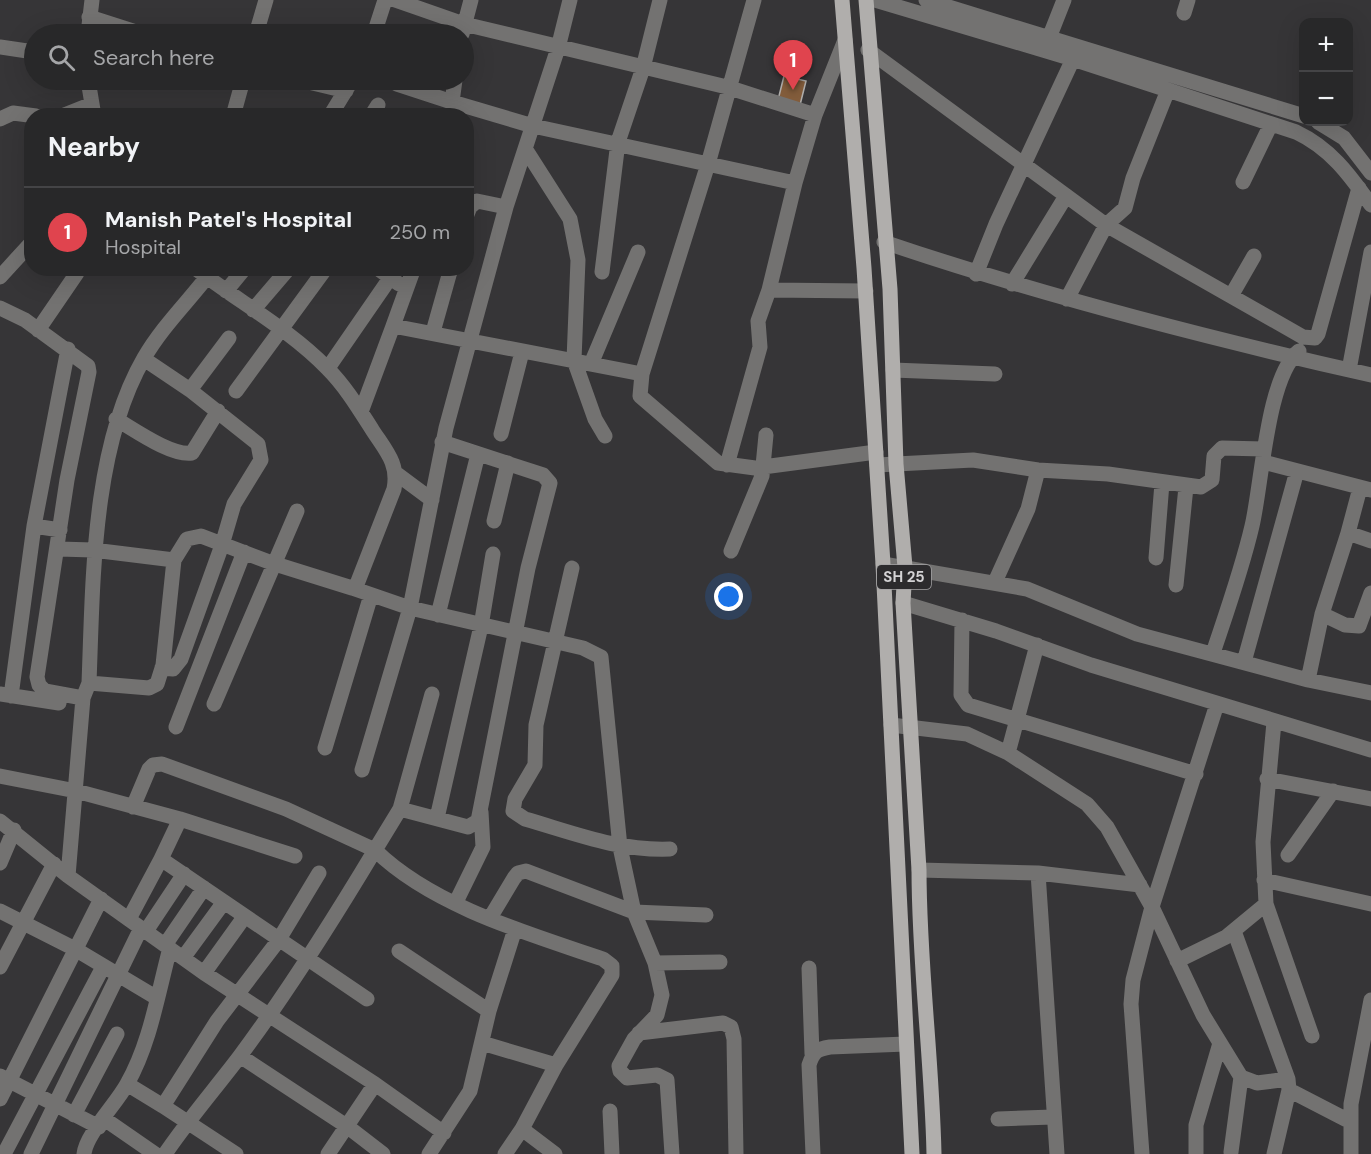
<!DOCTYPE html>
<meta charset="utf-8">
<style>
body{margin:0;font-family:"DM Sans",sans-serif;background:#303031;color:#f1f3f6}
.controls{position:absolute;right:18px;top:18px;display:grid;overflow:hidden;border-radius:12px;box-shadow:0 6px 24px #0002}
.controls button{width:54px;height:54px;display:grid;place-items:center;padding:0;border:0;border-bottom:2px solid #444446;background:#282829;color:#f1f3f6;font:30px sans-serif}
.you{position:absolute;left:729px;top:597px;width:21px;height:21px;margin:-15px;border:4px solid #fff;border-radius:50%;background:#1a73e8;box-shadow:0 0 0 9px #1a73e833}
.badge{display:grid;place-items:center;width:39px;height:39px;border-radius:50%;background:#b0aefa;color:#fff;font-size:20px;font-weight:700}
.pin{position:absolute;translate:-50% -50px;filter:drop-shadow(0 2px 3px #0008)}
.pin::after{content:'';position:absolute;top:32px;width:21px;height:18px;background:inherit;clip-path:polygon(0 0,100% 0,50% 100%)}
.list{margin:0;padding:0;list-style:none}
h2{display:flex;justify-content:space-between;align-items:center;height:78px;margin:0;padding:0 24px;font-size:26px}
h2 small{font-size:20px;font-weight:400;color:#a5a6a8}
.list li{display:grid;grid-template-columns:39px 1fr auto;gap:18px;align-items:center;box-sizing:border-box;height:90px;padding:0 24px;border-top:2px solid #444446}
.list b{display:block;font-size:22px;white-space:nowrap}
.list p{margin:0;font-size:20px;white-space:nowrap;color:#a5a6a8}
.list em{font-size:20px;font-style:normal;color:#a5a6a8}
.icon{flex:none;width:33px;height:33px;fill:none;stroke:currentColor;stroke-width:2;stroke-linecap:round;stroke-linejoin:round}
.map{position:relative;flex:none;width:1371px;height:1154px;overflow:hidden}
.search{position:absolute;background:#282829;box-shadow:0 6px 24px #0002;left:24px;top:24px;width:450px;height:66px;display:flex;align-items:center;gap:15px;box-sizing:border-box;padding:0 21px;border-radius:33px;color:#a5a6a8;font-size:22px}
.panel{position:absolute;background:#282829;box-shadow:0 6px 24px #0002;left:24px;top:108px;width:450px;height:168px;border-radius:24px}
.map>svg:first-child{display:block}
.building{fill:#825c3b;stroke:#afadab;stroke-width:1.5}
.lines{fill:none;stroke-linecap:round;stroke-linejoin:round}
.minor{stroke:#737271;stroke-width:15}
.major{stroke:#b0aeac;stroke-width:15}
.labels{text-anchor:middle;stroke-width:4.5;stroke-linejoin:round;paint-order:stroke}
.shield{fill:#2c2b2d;stroke:#a2a1a3;stroke-width:1.5}
.shield-label{font-size:15px;font-weight:bold;fill:#d4d3d5}
</style>
<div class="map">
<svg width="1371" height="1154" viewBox="0 0 1371 1154">
<rect width="100%" height="100%" fill="#363537"/>
<path class="building" d="M784 76 806 81 800 105 778 100Z"/>
<g class="lines">
<path class="minor" d="M395 0 464 24 727 87 815 115
M754 0 708 164 642 374 640 396 718 463 755 468 876 452
M875 0 1073 59 1296 132C1330 148 1349 174 1371 205
M926 0 1304 116
M1184 13 1188 0
M89 17 142 34
M88 34 92 0
M256 34 266 0
M374 34 385 0
M462 34 471 0
M1049 38 1064 0
M0 47 34 52
M868 50 1106 225 1303 337 1315 338 1318 334 1359 188
M88 80 94 116
M300 80 346 91
M455 80 452 102 533 126 795 183
M397 84 452 102 449 116
M62 116 92 104
M233 116 243 80
M330 116 352 80
M371 116 378 105
M0 119 13 113 36 116
M1318 122 1344 138 1371 173
M526 150 570 219 578 260 574 360 595 419 605 436
M1243 182 1271 124
M466 217 470 207 477 201 506 207
M884 242C1043 296 1207 338 1371 375
M377 268 399 284
M602 272 618 142 643 68 660 0
M976 274 996 224 1073 59
M0 277 32 242
M1012 284 1066 196
M769 290 866 291
M226 291 245 268
M1231 296 1254 256
M1067 299 1106 225 1125 208 1133 178 1168 90
M0 308 25 320 88 366 89 372 67 480 37 677 39 685 45 691 83 698
M253 310 289 268
M393 326 414 268
M38 330 77 273
M433 332 451 268
M144 359 190 390 229 338
M591 364 638 252
M328 368 397 268
M893 370 995 374
M1349 370 1371 252
M236 391 326 268
M361 412 393 326 642 374
M116 419C135 430 171 456 192 453L218 411
M501 434 522 352
M1263 462 1371 490
M727 465 760 347 758 321 769 290 795 183 815 115 845 40
M877 465 973 460 1038 470 1108 474 1201 487 1212 480 1214 456 1222 448 1264 449
M397 474 432 500
M494 521 508 463
M34 526 68 349
M1348 533 1360 488
M59 549 93 550 174 560 187 539 201 536 272 563 352 588 357 584 394 489C399 464 386 451 373 431 359 409 346 387 327 368 289 329 239 302 195 268
M731 551 762 476 766 435
M1156 558 1162 483
M883 564 1027 589 1137 634 1308 680 1371 693
M572 568 536 725 535 765 515 799 513 811 525 819C574 833 618 851 670 849
M995 582 1028 509 1038 470
M1176 585 1186 487
M352 588 410 608 446 428 506 207 558 48 570 0
M903 603 996 631 1091 665 1371 750
M1322 614 1345 625 1359 626 1371 593
M438 615 478 454
M962 620 961 695 968 705 1196 774
M1213 653C1227 611 1242 569 1252 526 1262 484 1267 376 1299 351
M1244 662 1297 471
M162 668 173 669 181 659 222 545 234 504 261 460 258 444 190 390
M1308 680 1322 614 1348 533 1371 541
M89 683 149 688 157 684 163 665 174 560
M0 694 59 703
M432 694 400 809 375 850C432 906 529 934 603 959L612 966V975L556 1065 522 1129 555 1154
M11 696 34 526 60 530
M214 704 297 511
M1274 722 1263 842 1266 904 1312 1036
M891 725 967 734 1008 753 1087 804 1107 827 1152 907 1203 1015 1241 1077 1257 1083 1288 1079
M176 727 244 552
M325 748 371 595
M1008 753 1037 645
M362 770 410 608 583 648 601 657 620 847 634 912 655 963 662 995 657 1015 634 1039 619 1066 620 1071 627 1078 657 1075 667 1080 672 1154
M0 776 76 791 180 819
M1267 779 1371 799
M133 807 149 769 153 765 162 764 286 809 375 850C333 920 289 990 240 1056 215 1089 188 1120 165 1154
M400 809 468 827 478 821 528 568 550 483 543 475 442 442
M437 818 481 626 493 554
M0 821 68 876 204 973 375 1084 444 1133
M1288 855 1333 791
M161 859 180 819 295 856
M0 863 14 830
M919 870 1038 873 1140 885
M1038 873 1057 1154
M68 876 83 698 89 683C93 581 92 448 144 358 163 325 191 299 214 268
M1264 880 1371 904
M456 902 483 847 481 812
M0 911 75 949 157 998
M490 918 514 878 518 873 526 871 634 912 706 915
M129 919 161 859 367 999
M146 931 184 874
M1234 931 1288 1079 1289 1090 1274 1154
M165 945 204 888
M399 951 489 1011
M183 958 224 902
M1177 961 1226 937 1266 904
M655 963 720 962
M0 967 54 864
M809 968 812 1054
M204 973 245 916
M639 1033 723 1023 731 1027 734 1039 736 1154
M482 1043 556 1065
M240 1056 348 1127 383 1154
M0 1076 99 1127
M127 1084 163 1106
M1289 1090 1349 1121
M0 1099 101 899
M610 1111 612 1154
M74 1115 117 1034
M103 1118 155 1154
M998 1119 1053 1117
M1231 1152 1241 1077
M4 1154 103 967
M31 1154 141 928
M84 1154C86 1134 117 1103 127 1084 150 1044 158 993 170 948
M236 1154 163 1106 217 1021 278 941 319 873
M328 1154 375 1084
M429 1154 470 1091 489 1011 515 929
M505 1154 522 1129
M813 1154 809 1065C813 1052 817 1049 830 1047L906 1044
M1142 1154 1131 1004 1133 980 1152 907 1217 704
M1196 1154V1125L1220 1043
M1351 1154V1104L1371 1000"/>
<path class="major" d="M842 0 864 268 883 564 912 1154
M866 0 890 289 896 464 905 567 903 603 919 870C919 965 932 1059 934 1154"/>
</g>
<g class="labels">
<rect class="shield" x="877" y="565" width="54" height="24" rx="4.5"/>
<g class="shield-label">
<text x="904" y="582">SH 25</text>
</g>
</g>
</svg>
<div class="controls">
<button>+</button>
<button>−</button>
</div>
<div class="you"></div>
<div class="pin badge" style="left:793px;top:90px;background:#e0444e">1</div>
<div class="search"><svg class="icon" aria-label="search" viewBox="0 0 24 24"><circle cx="10" cy="10" r="6"/><path d="M15 15l6 6"/></svg>Search here</div>
<section class="panel">
<h2>Nearby<small></small></h2>
<ul class="list">
<li><span class="badge" style="background:#e0444e">1</span><div><b>Manish Patel's Hospital</b><p>Hospital</p></div><em>250 m</em></li>
</ul>
</section>
</div>
